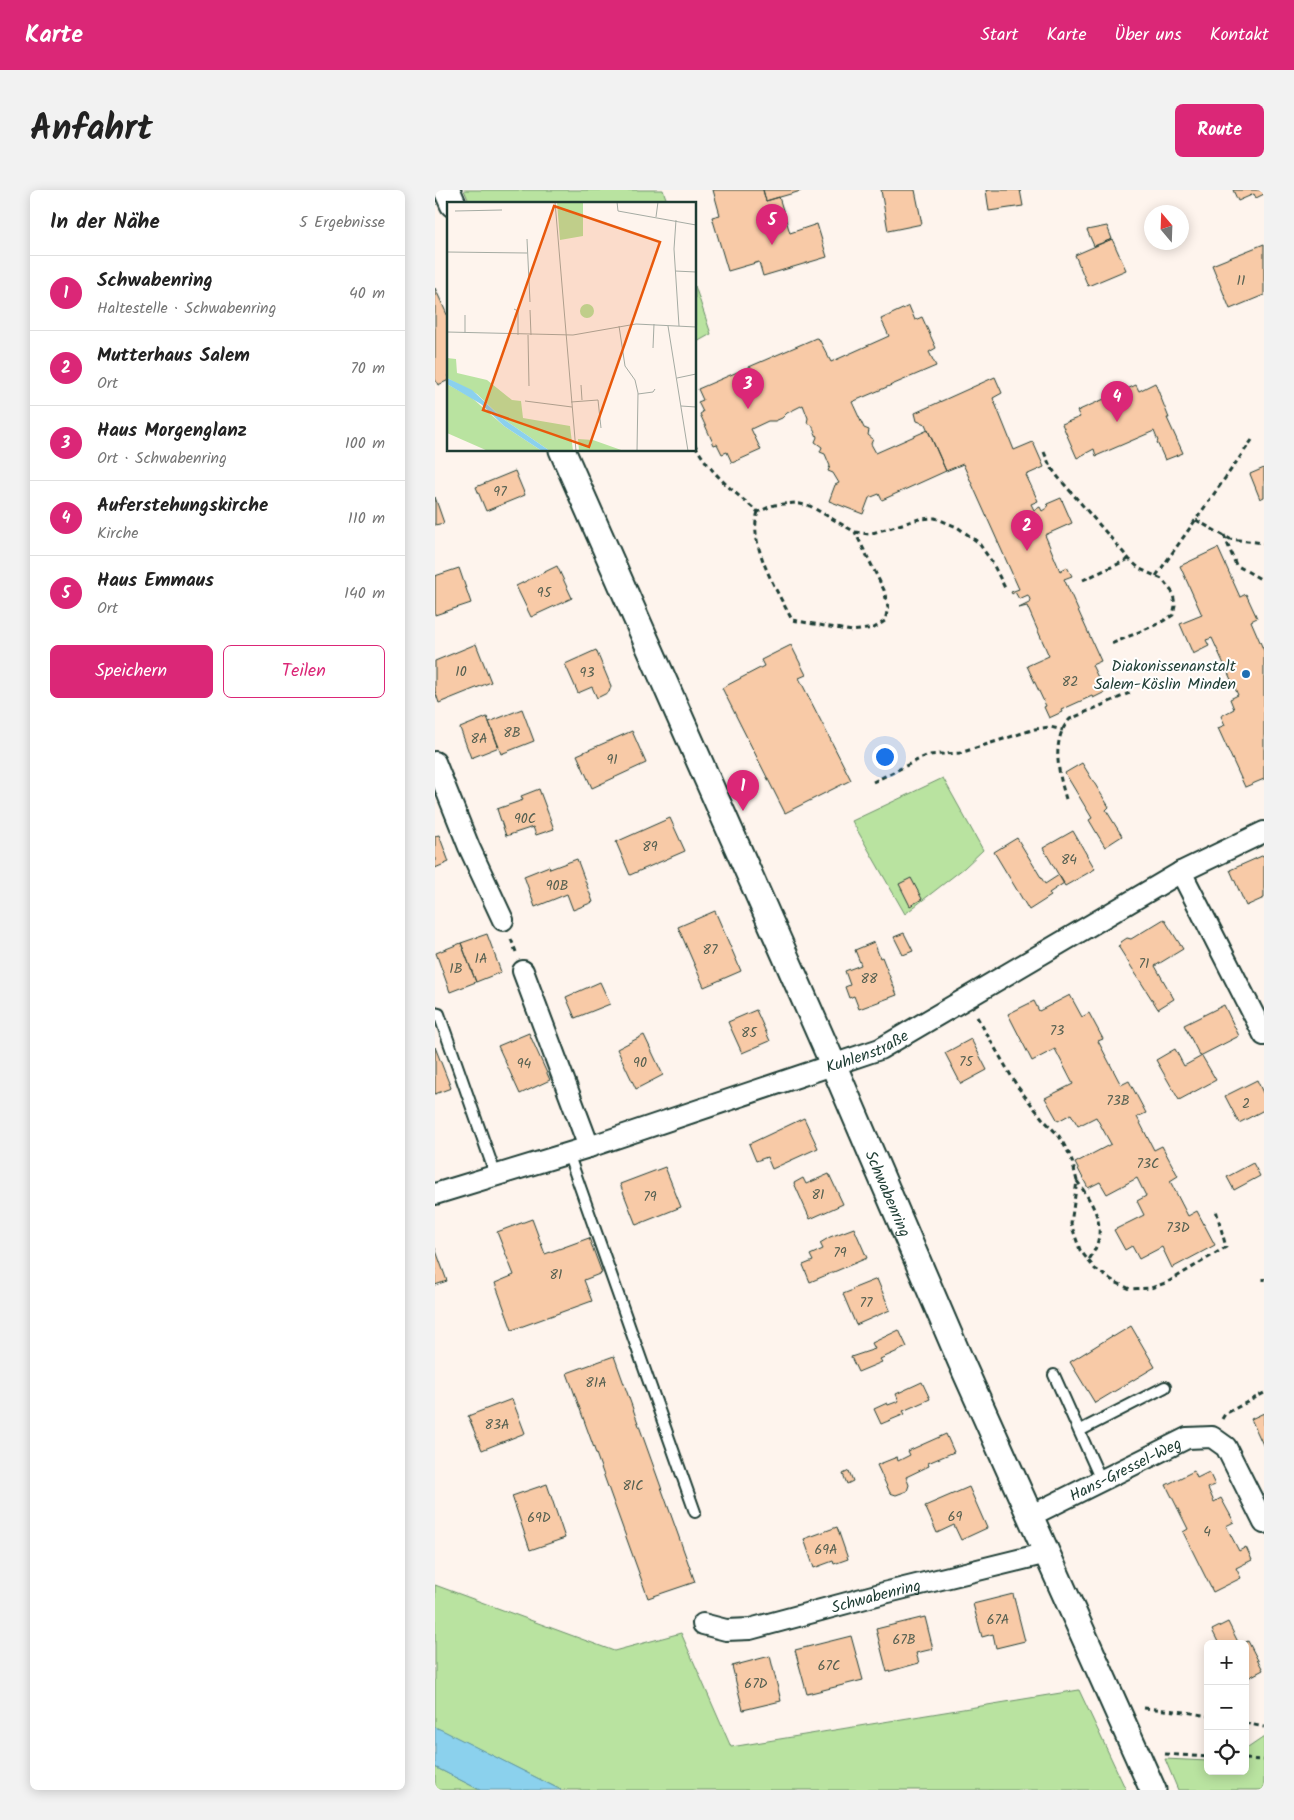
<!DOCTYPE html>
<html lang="de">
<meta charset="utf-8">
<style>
body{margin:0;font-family:Kalam,sans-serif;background:#f2f2f2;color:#222}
.controls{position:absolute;right:15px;bottom:15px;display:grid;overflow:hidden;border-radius:8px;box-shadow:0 2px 12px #0003}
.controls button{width:45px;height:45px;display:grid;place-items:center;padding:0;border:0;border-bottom:1px solid #e0e0e0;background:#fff;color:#222;font:25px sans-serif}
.compass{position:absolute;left:709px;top:15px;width:45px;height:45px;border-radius:50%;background:#fff;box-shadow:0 2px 12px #0003;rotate:341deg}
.you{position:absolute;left:449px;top:566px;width:18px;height:18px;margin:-12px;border:4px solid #fff;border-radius:50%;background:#1a73e8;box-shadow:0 0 0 8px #1a73e833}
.badge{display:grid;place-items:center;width:32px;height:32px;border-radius:50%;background:#db2777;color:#fff;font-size:16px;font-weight:700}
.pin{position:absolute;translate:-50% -41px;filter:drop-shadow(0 1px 2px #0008)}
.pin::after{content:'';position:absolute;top:26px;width:18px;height:15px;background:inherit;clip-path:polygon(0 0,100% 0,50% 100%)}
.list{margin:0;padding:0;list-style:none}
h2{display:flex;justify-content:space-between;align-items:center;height:65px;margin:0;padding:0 20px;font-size:21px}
h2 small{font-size:16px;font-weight:400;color:#767676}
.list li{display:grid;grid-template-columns:32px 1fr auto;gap:15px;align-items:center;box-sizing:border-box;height:75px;padding:0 20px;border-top:1px solid #e0e0e0}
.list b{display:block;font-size:19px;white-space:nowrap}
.list p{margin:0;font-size:16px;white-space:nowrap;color:#767676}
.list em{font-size:16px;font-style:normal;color:#767676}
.actions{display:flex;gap:10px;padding:15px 20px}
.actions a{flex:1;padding:11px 0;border:1px solid #db2777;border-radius:8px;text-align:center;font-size:18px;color:#db2777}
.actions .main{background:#db2777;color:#fff}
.icon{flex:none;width:28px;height:28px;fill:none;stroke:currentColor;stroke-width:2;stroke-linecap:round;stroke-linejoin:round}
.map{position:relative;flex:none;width:829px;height:1600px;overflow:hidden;border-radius:8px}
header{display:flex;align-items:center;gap:30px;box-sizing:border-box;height:70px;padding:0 25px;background:#db2777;color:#fff}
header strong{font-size:24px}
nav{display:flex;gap:28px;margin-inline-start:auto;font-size:18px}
.intro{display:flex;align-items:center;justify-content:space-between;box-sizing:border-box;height:120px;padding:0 30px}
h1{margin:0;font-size:35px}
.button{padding:12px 22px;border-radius:8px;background:#db2777;color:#fff;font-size:18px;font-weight:700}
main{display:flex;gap:30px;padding:0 30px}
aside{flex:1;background:#fff;border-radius:8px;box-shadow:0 2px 12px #0003}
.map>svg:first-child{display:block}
.green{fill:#b9e3a0;stroke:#6c906a}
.water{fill:#8bd1ed;stroke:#6096a3}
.building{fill:#f8caa7;stroke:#1f3d34}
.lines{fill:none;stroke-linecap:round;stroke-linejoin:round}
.service-casing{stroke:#1f3d34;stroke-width:14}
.minor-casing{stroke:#1f3d34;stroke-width:24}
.tertiary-casing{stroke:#1f3d34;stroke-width:29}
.path{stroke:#1f3d34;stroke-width:3;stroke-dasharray:5 4;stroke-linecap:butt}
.service{stroke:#fff;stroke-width:10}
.minor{stroke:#fff;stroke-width:20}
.tertiary{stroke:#fff;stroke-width:25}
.poi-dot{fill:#1f6fb2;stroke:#fff;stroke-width:2}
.labels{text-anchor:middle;stroke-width:4;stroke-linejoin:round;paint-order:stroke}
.number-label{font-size:14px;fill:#556051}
.poi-label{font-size:16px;fill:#1f3d34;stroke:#fff;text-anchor:end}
.street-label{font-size:16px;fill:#1f3d34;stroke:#fff}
.inset-road{fill:none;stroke:#a5aba3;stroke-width:1}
.view{fill:#e8590c;fill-opacity:0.15;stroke:#e8590c;stroke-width:2.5}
.inset-edge{fill:none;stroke:#1f3d34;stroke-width:2.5}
</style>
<header>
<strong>Karte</strong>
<nav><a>Start</a><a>Karte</a><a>Über uns</a><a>Kontakt</a></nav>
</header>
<div class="intro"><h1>Anfahrt</h1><a class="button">Route</a></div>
<main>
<aside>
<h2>In der Nähe<small>5 Ergebnisse</small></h2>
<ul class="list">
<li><span class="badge">1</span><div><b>Schwabenring</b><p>Haltestelle · Schwabenring</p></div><em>40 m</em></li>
<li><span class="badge">2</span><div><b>Mutterhaus Salem</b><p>Ort</p></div><em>70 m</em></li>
<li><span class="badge">3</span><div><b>Haus Morgenglanz</b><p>Ort · Schwabenring</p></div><em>100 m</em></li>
<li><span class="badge">4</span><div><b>Auferstehungskirche</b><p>Kirche</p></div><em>110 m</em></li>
<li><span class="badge">5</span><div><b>Haus Emmaus</b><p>Ort</p></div><em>140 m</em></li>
</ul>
<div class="actions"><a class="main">Speichern</a><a>Teilen</a></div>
</aside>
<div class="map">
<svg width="829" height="1600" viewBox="0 0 829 1600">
<rect width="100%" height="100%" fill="#fef4ed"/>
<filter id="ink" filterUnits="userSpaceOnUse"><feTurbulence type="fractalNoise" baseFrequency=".02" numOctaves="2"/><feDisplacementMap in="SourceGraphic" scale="10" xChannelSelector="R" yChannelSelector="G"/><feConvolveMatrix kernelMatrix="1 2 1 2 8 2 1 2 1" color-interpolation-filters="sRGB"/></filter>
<g filter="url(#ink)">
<path class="green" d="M29 0H228L233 14H35Z
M260 96 276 144 260 153Z
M508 588 548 660 529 678 470 724 417 631Z
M0 1395 179 1461 246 1443 296 1557 644 1500 691 1600H126L0 1537Z
M829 1547V1600H743L730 1569 773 1571V1581H810V1560Z
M0 1577 45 1600H0Z"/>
<path class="water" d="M0 1537 9 1541 126 1600H45L0 1577Z"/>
<path class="building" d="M278 0H328L331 11 344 7 355 43 382 34 392 67 328 86 324 72 293 81 277 27 285 25Z
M328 0H365L366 1 331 11Z
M446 0H480L487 34 453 41Z
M551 0H585L588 16 554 21Z
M798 0H829V4L821 8 819 4 803 11Z
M672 36 677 49 659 56 652 40Z
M677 49 691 80 653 96 640 65Z
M829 54V105L795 119 777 75Z
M0 98 14 129V190L3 195 0 189Z
M474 116 480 130 487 127 501 158 494 162 501 176 417 212 429 238 434 240 433 245 438 249 436 254 441 263 493 240 511 281 447 310 444 304 434 308 428 324 394 311 400 295 404 293 398 283 393 281 395 276 390 264 385 262 387 257 380 252 382 247 377 235 372 233 373 228 368 215 352 223 347 228 340 231H333L316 239 326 260 297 273 292 262 287 264 282 254 279 255 265 224 268 222 263 212 268 210 263 199 381 148 384 149 396 172 454 146 446 129Z
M560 187 567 203 558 208 579 260 598 252 609 277 591 285 603 311 596 314 599 320 605 317 607 321 613 317 612 314 626 308 637 333 610 345 625 381 632 377 637 386 629 389 666 471 657 475 670 502 658 508 657 506 626 520 627 522 614 528 609 517 611 516 592 476 614 466 592 416 584 418 596 412 593 405 584 409 580 402 577 404 576 402 584 399 528 274 511 281 490 234 482 231 480 223Z
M720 193 734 228H732L748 263 730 270 722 252 723 251 719 241 661 266 659 259 642 268 627 234 645 227 642 221 701 195 704 201Z
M829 278V307L825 309 815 284Z
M80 281 90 305 51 321 41 297Z
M0 307 9 333 0 335Z
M783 358 805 407 811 404 822 428 816 431 829 461V589L810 597 783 538 790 535 786 526 799 519 795 509 803 505 777 448 771 450 774 456 758 464 745 434 767 425 745 376Z
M122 376 137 408 96 427 81 396Z
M24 378 36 413 0 425V386Z
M41 454 56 492 4 513 0 501V471Z
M356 455 371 485 364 488 416 590 350 623 287 498 329 476 326 470Z
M161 460 176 496 174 502 162 508 157 497 143 503 130 474Z
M87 519 99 551 66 564 54 532Z
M52 527 64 557 36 568 25 538Z
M197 541 211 573 157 598 142 565Z
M647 573 674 617 671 620 687 646 670 657 654 630 657 628 630 583Z
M104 599 119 639 101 645 98 637 71 646 62 619 88 610 86 606Z
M235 628 250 661 195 685 181 652Z
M638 641 660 679 630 696 608 658Z
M4 645 14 672 0 678V646Z
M582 648 610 694 624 685 629 693 614 703 616 706 594 720 559 662Z
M829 665V708L811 716 795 680Z
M142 669 158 712 138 720 132 704 100 717 89 686 114 676 115 679Z
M476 688 487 709 475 716 464 694Z
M280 721 306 781 269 797 243 737Z
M729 729 748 759 720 776 739 809 723 819 683 756 685 755 686 752 692 748 696 749Z
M469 743 478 761 468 765 459 747Z
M52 744 66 782 41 792 26 753Z
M439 752 445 768 447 767 462 805 424 819 419 806 414 808 410 797 415 795 410 781 426 775 420 760Z
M26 753 41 792 15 802 1 763Z
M165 792 175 814 140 828 131 807Z
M635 805 647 827 654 823 668 849 663 851 686 895 694 891 711 923 702 927 719 960 727 956 743 986 735 991 753 1026 762 1021 780 1055 737 1078 727 1057 704 1069 697 1056 690 1060 679 1040 709 1025 702 1011 711 1006 702 988 672 1004 665 992 653 998 640 973 676 954 661 927 643 936 636 924 623 931 610 908 638 894 620 859 597 871 573 824 599 811 604 821Z
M789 815 804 846 765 866 749 835Z
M321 820 335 851 307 863 293 832Z
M94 843 115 890 85 904 63 856Z
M209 845 228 885 201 899 182 859Z
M536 849 552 880 526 894 510 863Z
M0 857 16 898 0 904Z
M740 859 749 876 767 866 781 890 744 910 721 870Z
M822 890 829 905V920L804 933 790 906Z
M369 928 383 958 337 979 332 967 321 971 314 954Z
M818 973 825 986 799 1000 792 987Z
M230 977 246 1017 201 1035 185 994Z
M394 984 408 1014 375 1029 359 993 368 988 371 994Z
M97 1029 110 1064 154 1048 167 1083 149 1090 157 1111 77 1140 60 1093 79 1085 62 1042Z
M419 1038 432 1068 375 1092 368 1075 378 1071 375 1065 388 1059 385 1053 395 1047Z
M0 1058 12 1091 0 1095Z
M442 1089 455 1120 421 1135 408 1104 418 1100 417 1099Z
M696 1136 720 1177 660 1213 635 1172 677 1146 678 1147Z
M464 1140 472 1157 445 1169 447 1172 423 1182 416 1167 440 1159 437 1153Z
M179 1166 260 1392 213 1408 132 1183Z
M487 1192 495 1209 468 1221 470 1224 446 1234 439 1219 452 1213 453 1215 464 1211 461 1204Z
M77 1209 90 1243 47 1260 33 1226Z
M829 1223V1257L816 1229Z
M511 1244 519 1262 493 1273 494 1276 471 1287 474 1295 472 1301 461 1305 455 1303 442 1275 462 1267 463 1271 475 1265 473 1261Z
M414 1281 418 1291 412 1294 408 1284Z
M759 1281 762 1288 774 1282 780 1295 773 1298 779 1312 786 1308 799 1332 791 1336 804 1361 811 1357 817 1370 801 1378 806 1388 778 1402 748 1342 753 1339 731 1295Z
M112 1294 130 1348 95 1360 77 1306Z
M534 1297 552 1338 526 1350 519 1335 502 1343 490 1316Z
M402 1337 413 1369 399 1374 398 1371 379 1378 369 1349Z
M578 1404 590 1451 561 1458 558 1444 547 1447 538 1414Z
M490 1427 498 1459 481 1463 484 1473 452 1482 441 1439Z
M793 1432 804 1454H784L777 1440Z
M416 1446 428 1490 372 1504 360 1460Z
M813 1451 828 1480 813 1488 810 1482V1454H808Z
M335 1466 346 1511 308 1520 297 1476Z"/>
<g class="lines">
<g class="service-casing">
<path id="service" d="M0 823 4 824 61 986
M133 963 260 1322
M619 1185 666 1290
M644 1241 730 1197"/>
</g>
<g class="minor-casing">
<g id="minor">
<path d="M0 572 34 657 68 730"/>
<path d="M746 682 829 845"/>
<path d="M88 781 154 957"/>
<path id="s1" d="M0 1004 154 957 445 859 746 682 829 642"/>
<path id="s2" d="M595 1326 752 1248 777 1247 791 1257 829 1333"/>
<path id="s3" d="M268 1434 291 1440 315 1439 449 1403 612 1363"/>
</g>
</g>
<g class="tertiary-casing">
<g id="tertiary">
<path d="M12 0 18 14"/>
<path id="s4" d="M127 260 398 874 526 1172 718 1600"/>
</g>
</g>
<path class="path" d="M260 255C275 283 299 302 323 322L339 315 360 313 375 316 420 342 434 344 484 329 500 328 522 337 543 352 557 372 570 398
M609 262 615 276 623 287 694 369 705 379 727 389 738 403 740 416 738 425 725 433 676 454
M323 322C312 354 343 402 357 430L417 441 439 438 450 431 453 417 449 400 420 342
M761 330 795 349 829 353
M789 345 801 375 829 391
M721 386 817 250
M648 390 694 369
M438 592 493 565 525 563 600 539 615 537 628 540
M631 609C624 585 615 550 635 529L697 502
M76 749 81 762
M542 827 582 896 607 928 624 946 636 967 642 991 636 1034 645 1060 660 1079 680 1092 695 1099 716 1098 733 1092 791 1057 781 1020
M642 991C661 1018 675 1041 653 1071
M829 1088V1091
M787 1229 790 1224 829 1203
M709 1518 751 1522 773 1526
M810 1533 829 1537
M730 1564 773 1567
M810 1569 829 1570"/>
<use href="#service" class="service"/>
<use href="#minor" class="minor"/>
<use href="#tertiary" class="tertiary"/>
</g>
</g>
<circle class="poi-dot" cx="811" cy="484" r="5"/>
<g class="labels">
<g class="number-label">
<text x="806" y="95">11</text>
<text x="65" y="306">97</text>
<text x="109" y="407">95</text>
<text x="26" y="486">10</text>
<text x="152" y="487">93</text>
<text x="635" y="496">82</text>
<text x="77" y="547">8B</text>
<text x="44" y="553">8A</text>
<text x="177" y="574">91</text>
<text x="90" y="633">90C</text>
<text x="215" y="661">89</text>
<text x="634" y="674">84</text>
<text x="122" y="700">90B</text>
<text x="275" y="764">87</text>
<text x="46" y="773">1A</text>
<text x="709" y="778">71</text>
<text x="21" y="783">1B</text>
<text x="434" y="793">88</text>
<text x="622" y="845">73</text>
<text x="314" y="847">85</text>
<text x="531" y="876">75</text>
<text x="205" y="877">90</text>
<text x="89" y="878">94</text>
<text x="683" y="915">73B</text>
<text x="811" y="918">2</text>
<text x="713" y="978">73C</text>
<text x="383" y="1009">81</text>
<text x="215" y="1011">79</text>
<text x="743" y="1042">73D</text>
<text x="405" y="1067">79</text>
<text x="121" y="1089">81</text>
<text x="431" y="1117">77</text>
<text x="161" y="1197">81A</text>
<text x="62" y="1239">83A</text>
<text x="198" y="1300">81C</text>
<text x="520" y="1331">69</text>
<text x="104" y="1332">69D</text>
<text x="772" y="1346">4</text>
<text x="391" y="1364">69A</text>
<text x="563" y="1434">67A</text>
<text x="469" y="1454">67B</text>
<text x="394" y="1480">67C</text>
<text x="321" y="1498">67D</text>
</g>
<g class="poi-label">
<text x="801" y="481">Diakonissenanstalt<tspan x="801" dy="18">Salem-Köslin Minden</tspan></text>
</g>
<g class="street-label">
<text dy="6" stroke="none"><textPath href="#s1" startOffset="455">Kuhlenstraße</textPath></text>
<text dy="6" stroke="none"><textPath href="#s4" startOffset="812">Schwabenring</textPath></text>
<text dy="6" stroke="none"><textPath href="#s2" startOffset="106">Hans-Gressel-Weg</textPath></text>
<text dy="6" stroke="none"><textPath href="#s3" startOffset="178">Schwabenring</textPath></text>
</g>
</g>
<g transform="translate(12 12)">
<rect width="249" height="249" fill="#fef4ed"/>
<path d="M110 0H136V34L113 38ZM133 109a7 7 0 1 1 14 0a7 7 0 1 1-14 0ZM0 156 9 157 10 171 40 178 65 198 74 199 76 216 123 224 126 249H103L55 216 30 192 0 176ZM0 182 25 196 57 224 95 249H41L0 231ZM131 237 146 238 177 249H132Z" fill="#b9e3a0"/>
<path d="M0 176 25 188 55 216 103 249H95L57 224 34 202 0 182Z" fill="#8bd1ed"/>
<path class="inset-road" d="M108 0 129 249M170 0 171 9 249 23M8 9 55 8M209 15 211 0M229 18 227 47 232 124M80 37 83 100M0 50 80 51M228 69 249 70M67 107 71 109V133M83 108 84 133M18 113V131M172 124 178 164 188 178 191 191 190 249M221 124 241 249M0 130 126 133 189 122 249 125M81 133 82 184M206 146 207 122M230 176 249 172M134 183 135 198M191 192 206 190 208 187M78 199 125 205M124 200 151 198 154 226M234 204 249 205"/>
<path class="view" d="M107 4 213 40 142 245 36 208Z"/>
<rect width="249" height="249" class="inset-edge"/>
</g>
</svg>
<div class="controls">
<button>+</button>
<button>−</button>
<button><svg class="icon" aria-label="locate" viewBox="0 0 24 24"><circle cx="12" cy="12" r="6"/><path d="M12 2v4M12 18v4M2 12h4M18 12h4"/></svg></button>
</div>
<svg class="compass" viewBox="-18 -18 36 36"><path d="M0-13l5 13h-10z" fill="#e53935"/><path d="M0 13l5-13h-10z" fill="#767676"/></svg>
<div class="you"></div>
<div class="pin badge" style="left:308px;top:621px">1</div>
<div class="pin badge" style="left:592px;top:361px">2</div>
<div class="pin badge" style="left:313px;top:219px">3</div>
<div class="pin badge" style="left:682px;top:232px">4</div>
<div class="pin badge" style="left:337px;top:55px">5</div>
</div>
</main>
